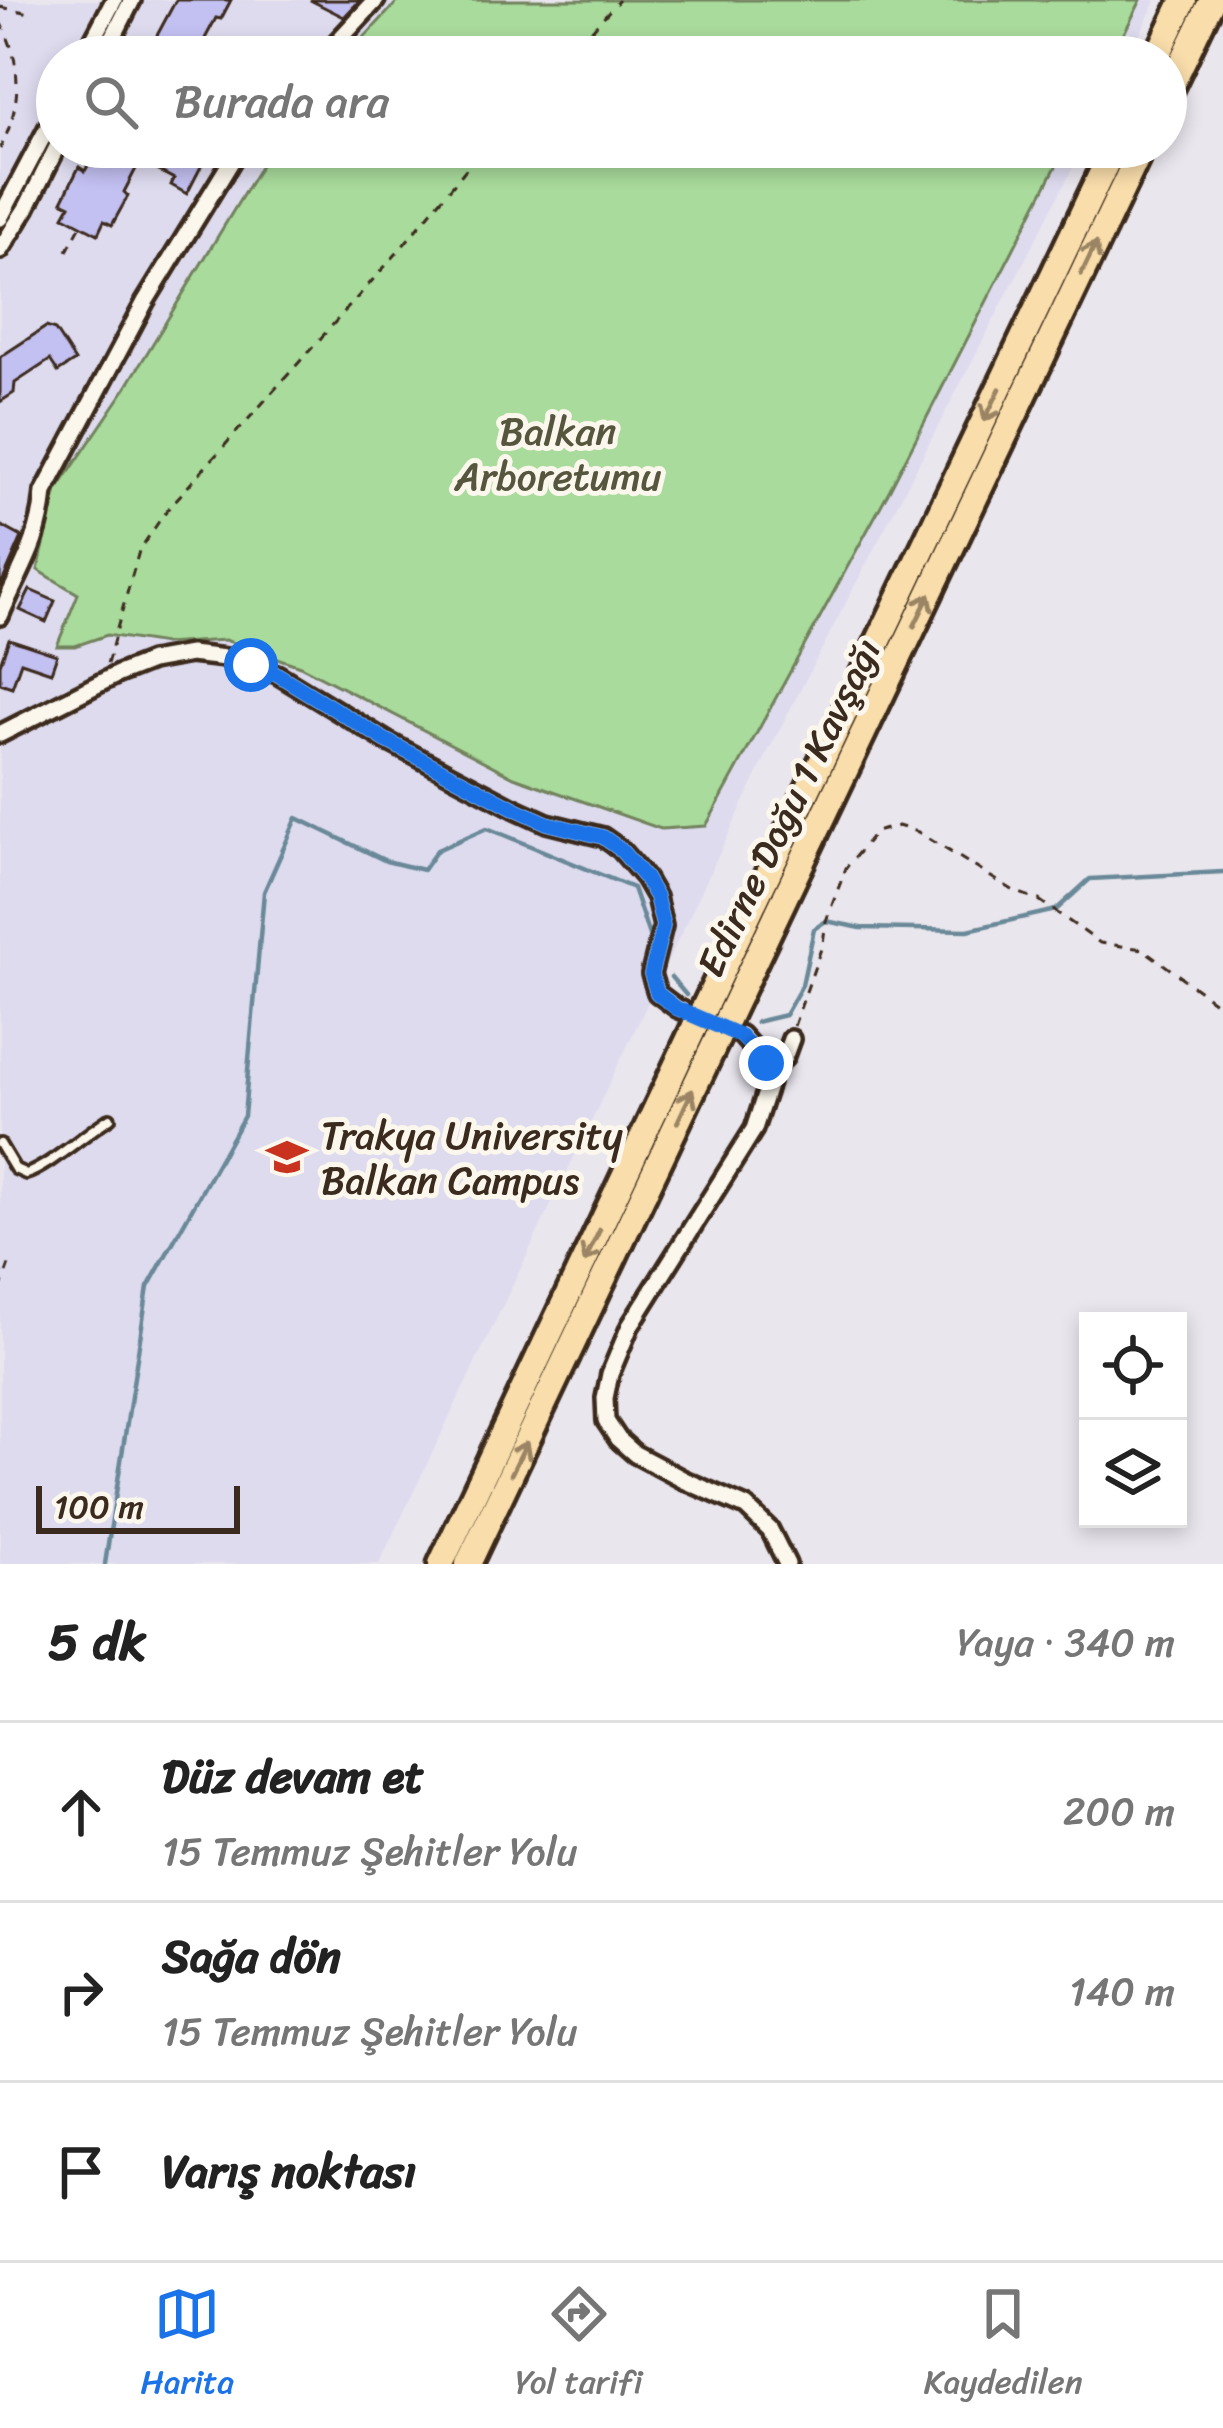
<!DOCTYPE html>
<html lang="tr">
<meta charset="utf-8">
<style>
body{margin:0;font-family:Sriracha,sans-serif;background:#f6f6f6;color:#222}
.controls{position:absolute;right:36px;bottom:36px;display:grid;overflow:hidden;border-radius:0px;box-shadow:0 6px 18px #0003}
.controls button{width:108px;height:108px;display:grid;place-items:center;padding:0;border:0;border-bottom:3px solid #e0e0e0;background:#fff;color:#222;font:60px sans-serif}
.scale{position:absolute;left:36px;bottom:30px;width:204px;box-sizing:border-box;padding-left:12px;border:6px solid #3b2a1e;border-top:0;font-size:33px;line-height:42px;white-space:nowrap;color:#3b2a1e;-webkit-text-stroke:9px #fbf7ec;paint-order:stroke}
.stop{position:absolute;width:36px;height:36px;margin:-27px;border:9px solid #1a73e8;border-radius:50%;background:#fff}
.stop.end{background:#1a73e8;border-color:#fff;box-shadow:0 3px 12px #0008}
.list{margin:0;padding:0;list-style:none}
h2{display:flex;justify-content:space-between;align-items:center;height:156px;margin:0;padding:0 48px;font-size:51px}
h2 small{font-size:39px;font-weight:400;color:#767676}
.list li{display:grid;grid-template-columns:78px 1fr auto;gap:36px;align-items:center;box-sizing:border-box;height:180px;padding:0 48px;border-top:3px solid #e0e0e0}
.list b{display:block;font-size:45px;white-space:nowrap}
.list p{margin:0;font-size:39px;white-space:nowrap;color:#767676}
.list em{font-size:39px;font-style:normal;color:#767676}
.icon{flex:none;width:66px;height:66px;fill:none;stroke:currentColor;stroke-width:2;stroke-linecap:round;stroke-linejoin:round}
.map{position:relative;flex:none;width:1223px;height:1564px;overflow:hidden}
.search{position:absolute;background:#fff;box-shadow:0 6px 18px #0003;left:36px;right:36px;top:36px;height:132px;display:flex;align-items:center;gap:30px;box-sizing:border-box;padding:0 42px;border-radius:66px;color:#767676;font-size:45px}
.sheet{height:696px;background:#fff}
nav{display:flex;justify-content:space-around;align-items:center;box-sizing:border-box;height:168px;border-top:3px solid #e0e0e0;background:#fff;font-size:33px;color:#767676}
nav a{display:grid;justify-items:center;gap:6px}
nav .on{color:#1a73e8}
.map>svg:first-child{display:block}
.built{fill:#dedbef}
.green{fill:#a9db9c;stroke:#72825d;stroke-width:3}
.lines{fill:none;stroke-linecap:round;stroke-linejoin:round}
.stream{stroke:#6a8998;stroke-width:4.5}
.building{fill:#c3c0f2;stroke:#3b2a1e;stroke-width:3}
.service-casing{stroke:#3b2a1e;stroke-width:16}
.minor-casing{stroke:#3b2a1e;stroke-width:24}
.trunk-casing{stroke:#3b2a1e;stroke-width:33}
.path{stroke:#3b2a1e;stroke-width:3;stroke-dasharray:9 9;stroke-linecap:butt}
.service{stroke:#fbf7ec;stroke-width:8}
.minor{stroke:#fbf7ec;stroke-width:15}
.trunk{stroke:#f9ddab;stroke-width:24}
.trunk-bridge-casing{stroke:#3b2a1e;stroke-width:33;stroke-linecap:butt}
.trunk-bridge{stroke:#f9ddab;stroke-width:24}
.oneway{stroke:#9a8464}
.route{stroke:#1a73e8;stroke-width:15}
.labels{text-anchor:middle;stroke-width:10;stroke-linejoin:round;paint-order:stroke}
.park-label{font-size:39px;fill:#56563e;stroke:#fbf7ec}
.street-label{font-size:39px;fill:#3b2a1e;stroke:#fbf7ec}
.poi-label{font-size:39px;fill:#3b2a1e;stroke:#fbf7ec;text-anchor:start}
</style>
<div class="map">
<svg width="1223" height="1564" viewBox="0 0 1223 1564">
<rect width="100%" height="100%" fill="#eae6ee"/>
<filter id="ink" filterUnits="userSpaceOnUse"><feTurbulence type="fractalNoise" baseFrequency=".00833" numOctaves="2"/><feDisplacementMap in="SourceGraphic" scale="24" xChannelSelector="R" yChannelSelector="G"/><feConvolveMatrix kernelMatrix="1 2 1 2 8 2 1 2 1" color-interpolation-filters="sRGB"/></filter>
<g filter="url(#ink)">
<path class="built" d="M0 0H1156L1129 57H57V147H1084L769 750 379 1564H0Z"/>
<path class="green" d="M399 0H1141L1112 57H346Z
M272 147H1066L890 489 706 826 661 829 514 777 300 666 225 640 164 644 107 635 75 646H57L78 594 38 570 57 490 124 391Z"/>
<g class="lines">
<path class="stream" d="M671 977 686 995
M756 1022 785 1015 802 985 814 929 826 921 861 928 968 930 1056 910 1090 879 1223 872
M105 1564 148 1287 244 1116 264 892 297 818 386 861 423 870 437 850 487 828 633 888 650 938"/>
</g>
<path class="building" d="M176 0H231L221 19 216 18 200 48 216 57H160L165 47 154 41Z
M310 0H360L344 17Z
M98 147H211L187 194 171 185 174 179 140 161 124 192 128 196 112 225 104 221 98 234 64 216 70 205 62 201 79 167 85 171Z
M46 327 55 330 75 361 58 372 50 360 15 383 14 393 0 402V357Z
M0 525 22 537 0 587Z
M30 590 55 601 46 622 20 610Z
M9 639 57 655 51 672 21 662 12 687 0 683V664Z"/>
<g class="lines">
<g class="service-casing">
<path id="service" d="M0 1144 15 1169 26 1174C47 1168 87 1132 110 1118"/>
</g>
<g class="minor-casing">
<path id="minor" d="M84 57 114 0
M103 57 132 0
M323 57 376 0
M0 218 57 110
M0 250 27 207 57 147
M0 616C19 571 40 543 44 492L145 302 240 147
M0 734 118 674 151 661 190 654 234 659 277 674 385 740 514 808 547 823 603 837 620 849 645 878 656 897 663 926 651 974 657 993 677 1008 741 1035 766 1063 769 1083 754 1129 630 1326 610 1374 605 1398 606 1421 618 1439 635 1454 684 1480 746 1507 770 1530 787 1564
M767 1071 784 1058 791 1039"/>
</g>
<g class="trunk-casing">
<path id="trunk" d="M1157 57 1184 0
M1166 96 1212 0
M704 1008 1114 147
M727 1019 1142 147
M441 1564 695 1026
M468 1564 718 1037"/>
</g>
<path class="path" d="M0 7 35 14
M0 22C24 64 21 107 0 149
M129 38 162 54
M567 57 619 0
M521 163 534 147
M67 251 81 225
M107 664 139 551 166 511 397 253 484 147
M794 1026 823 943 826 921 846 868 875 832 898 826 918 832 1014 891 1039 900 1100 943 1143 949 1223 1008
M0 1290 12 1256"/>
<use href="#service" class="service"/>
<use href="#minor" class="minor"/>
<use href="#trunk" class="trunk"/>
<g class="trunk-bridge-casing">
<path id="trunk-bridge" d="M695 1026 704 1008
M718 1037 727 1019"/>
</g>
<use href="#trunk-bridge" class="trunk-bridge"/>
</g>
<defs><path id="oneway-shaft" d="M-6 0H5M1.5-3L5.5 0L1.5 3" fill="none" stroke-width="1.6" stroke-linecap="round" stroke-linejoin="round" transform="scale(3)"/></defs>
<g class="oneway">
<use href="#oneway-shaft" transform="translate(1089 258) rotate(-65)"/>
<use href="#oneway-shaft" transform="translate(992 405) rotate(116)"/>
<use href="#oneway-shaft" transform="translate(922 610) rotate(-64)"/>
<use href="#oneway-shaft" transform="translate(685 1106) rotate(-65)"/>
<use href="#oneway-shaft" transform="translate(592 1246) rotate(116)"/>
<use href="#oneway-shaft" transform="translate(519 1458) rotate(-64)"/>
</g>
</g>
<g class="lines" filter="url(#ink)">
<path class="route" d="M251 665 277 674 385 740 514 808 547 823 603 837 620 849 645 878 656 897 663 926 651 974 657 993 676 1008 741 1036 766 1063"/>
</g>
<defs>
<g id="university-bare" transform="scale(3.24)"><path d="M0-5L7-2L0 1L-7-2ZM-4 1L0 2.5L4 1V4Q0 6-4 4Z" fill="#c8321e" stroke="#fbf7ec" stroke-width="2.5" paint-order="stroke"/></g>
</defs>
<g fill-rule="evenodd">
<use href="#university-bare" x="287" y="1157"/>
</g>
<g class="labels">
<g class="park-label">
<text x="558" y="445">Balkan<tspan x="558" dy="45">Arboretumu</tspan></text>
</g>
<g class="street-label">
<text transform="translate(788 807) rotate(-64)" y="14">Edirne Doğu 1 Kavşağı</text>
</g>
<g class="poi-label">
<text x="321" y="1149">Trakya University<tspan x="321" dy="45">Balkan Campus</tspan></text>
</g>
</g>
</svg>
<div class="controls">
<button><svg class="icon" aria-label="locate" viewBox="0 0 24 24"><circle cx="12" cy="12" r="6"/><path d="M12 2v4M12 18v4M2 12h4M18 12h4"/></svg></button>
<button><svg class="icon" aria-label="layers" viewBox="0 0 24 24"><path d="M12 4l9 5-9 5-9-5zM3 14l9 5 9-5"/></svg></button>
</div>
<div class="scale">100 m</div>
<div class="stop" style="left:251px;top:665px"></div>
<div class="stop end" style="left:766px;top:1063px"></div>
<div class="search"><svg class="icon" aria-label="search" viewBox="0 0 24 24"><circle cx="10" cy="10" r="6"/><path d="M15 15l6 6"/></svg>Burada ara</div>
</div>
<section class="sheet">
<h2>5 dk<small>Yaya · 340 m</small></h2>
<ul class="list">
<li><svg class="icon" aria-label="ahead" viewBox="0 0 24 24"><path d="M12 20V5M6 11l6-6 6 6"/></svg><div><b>Düz devam et</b><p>15 Temmuz Şehitler Yolu</p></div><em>200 m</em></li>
<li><svg class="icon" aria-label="right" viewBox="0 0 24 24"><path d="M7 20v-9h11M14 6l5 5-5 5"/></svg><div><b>Sağa dön</b><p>15 Temmuz Şehitler Yolu</p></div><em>140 m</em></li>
<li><svg class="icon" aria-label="arrive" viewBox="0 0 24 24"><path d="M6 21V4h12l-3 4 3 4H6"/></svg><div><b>Varış noktası</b></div></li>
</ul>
</section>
<nav>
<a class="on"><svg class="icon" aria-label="map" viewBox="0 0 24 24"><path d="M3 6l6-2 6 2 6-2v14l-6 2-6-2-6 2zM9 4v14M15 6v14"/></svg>Harita</a>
<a><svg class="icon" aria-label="directions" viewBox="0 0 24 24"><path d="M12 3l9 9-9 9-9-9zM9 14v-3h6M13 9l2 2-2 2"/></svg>Yol tarifi</a>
<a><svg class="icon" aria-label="saved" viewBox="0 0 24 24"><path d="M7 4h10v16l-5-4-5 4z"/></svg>Kaydedilen</a>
</nav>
